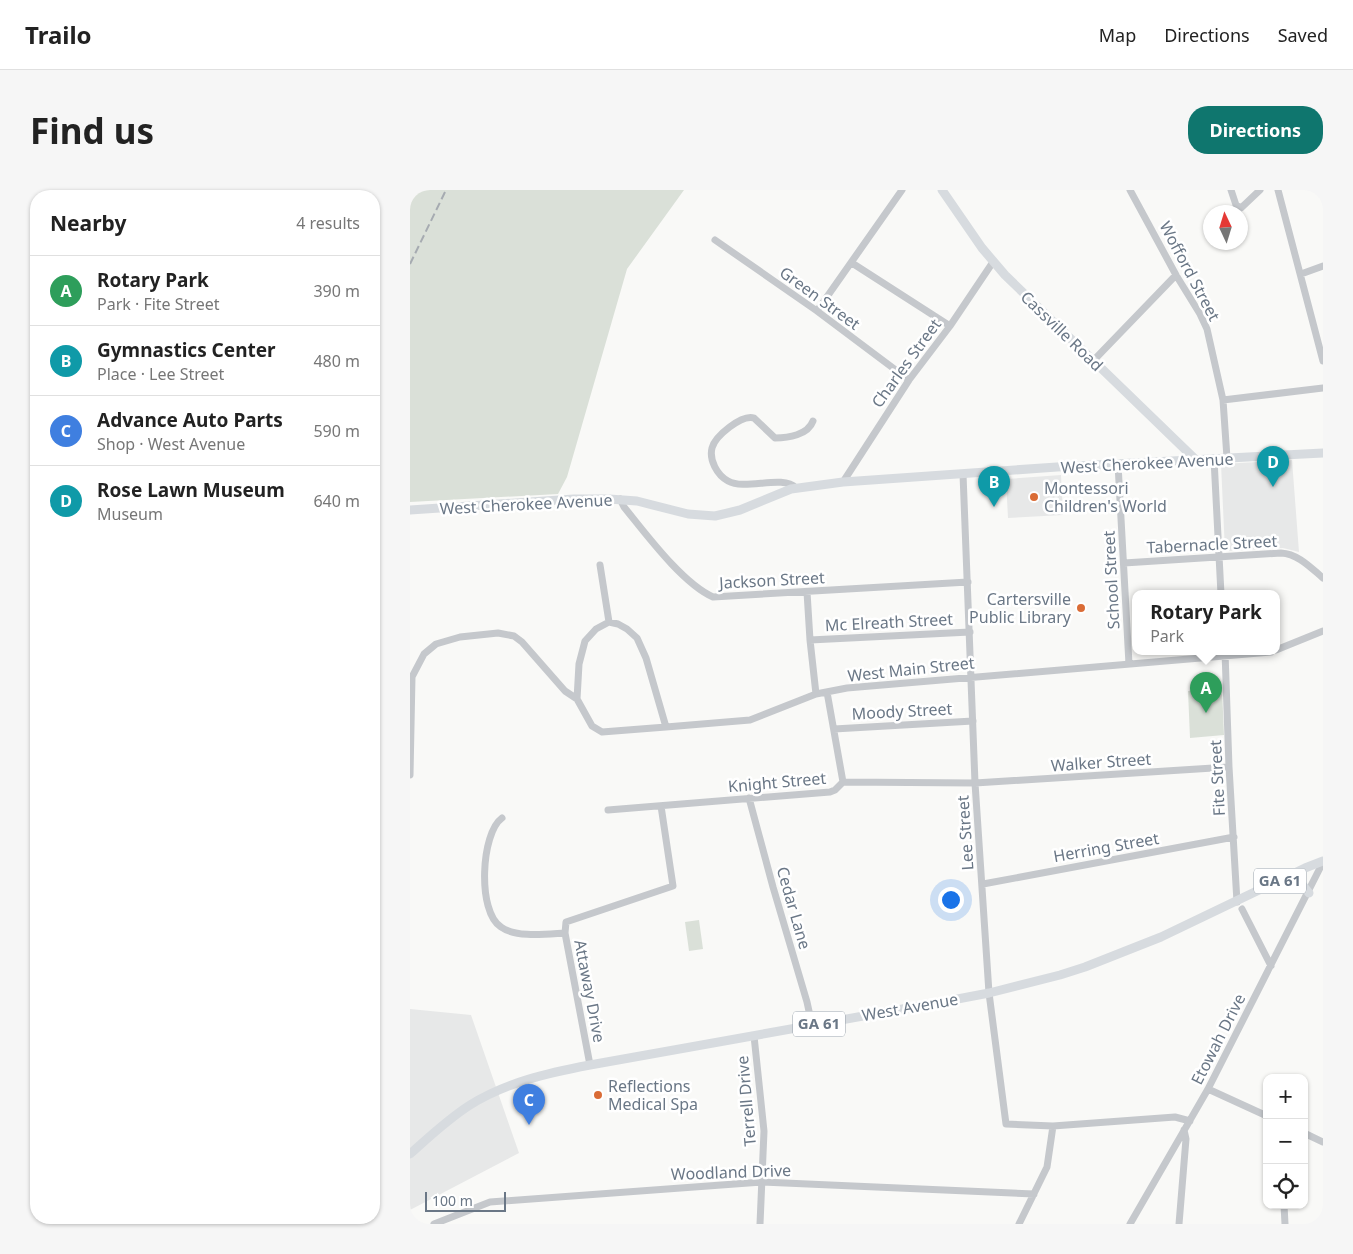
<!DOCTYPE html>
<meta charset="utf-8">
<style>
body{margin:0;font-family:"Noto Sans",sans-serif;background:#f6f6f6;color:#222}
.controls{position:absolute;right:15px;bottom:15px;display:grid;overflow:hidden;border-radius:10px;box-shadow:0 1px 4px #0004}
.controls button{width:45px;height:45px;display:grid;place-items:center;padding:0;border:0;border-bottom:1px solid #e0e0e0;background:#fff;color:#222;font:25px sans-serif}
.compass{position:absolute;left:793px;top:15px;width:45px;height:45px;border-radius:50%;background:#fff;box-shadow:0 1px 4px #0004;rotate:356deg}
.scale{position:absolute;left:15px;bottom:12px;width:81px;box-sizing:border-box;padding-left:5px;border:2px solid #6a7786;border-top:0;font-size:14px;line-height:18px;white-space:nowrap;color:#6a7786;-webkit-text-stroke:4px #fff;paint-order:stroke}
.you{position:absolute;left:540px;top:709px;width:18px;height:18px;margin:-12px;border:4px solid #fff;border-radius:50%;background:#1a73e8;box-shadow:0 0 0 8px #1a73e833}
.badge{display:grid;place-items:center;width:32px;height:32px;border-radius:50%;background:#0f766e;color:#fff;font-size:16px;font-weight:700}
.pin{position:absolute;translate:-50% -41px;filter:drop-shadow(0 1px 2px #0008)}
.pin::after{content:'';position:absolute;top:26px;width:18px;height:15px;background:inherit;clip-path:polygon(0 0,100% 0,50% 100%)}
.popup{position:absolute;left:722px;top:400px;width:148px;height:65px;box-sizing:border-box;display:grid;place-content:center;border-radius:10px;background:#fff;filter:drop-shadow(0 1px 4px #0005);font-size:16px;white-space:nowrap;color:#767676}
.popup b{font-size:19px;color:#222}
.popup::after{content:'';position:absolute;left:50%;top:100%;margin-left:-10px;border:10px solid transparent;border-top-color:#fff}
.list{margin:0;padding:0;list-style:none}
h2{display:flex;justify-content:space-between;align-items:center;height:65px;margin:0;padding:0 20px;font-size:21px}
h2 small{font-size:16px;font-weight:400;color:#767676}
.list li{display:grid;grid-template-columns:32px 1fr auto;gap:15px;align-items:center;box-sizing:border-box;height:70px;padding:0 20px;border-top:1px solid #e0e0e0}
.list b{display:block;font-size:19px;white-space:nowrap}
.list p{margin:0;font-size:16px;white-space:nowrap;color:#767676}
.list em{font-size:16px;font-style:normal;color:#767676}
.icon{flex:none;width:28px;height:28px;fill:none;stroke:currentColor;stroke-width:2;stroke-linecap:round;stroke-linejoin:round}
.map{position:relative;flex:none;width:913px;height:1034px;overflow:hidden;border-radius:20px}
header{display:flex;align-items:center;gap:30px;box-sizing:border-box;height:70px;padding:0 25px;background:#fff;border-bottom:1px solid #e0e0e0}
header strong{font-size:24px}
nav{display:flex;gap:28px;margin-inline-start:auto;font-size:18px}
.intro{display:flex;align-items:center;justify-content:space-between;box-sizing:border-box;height:120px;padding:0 30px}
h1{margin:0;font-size:35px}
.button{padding:12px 22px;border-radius:20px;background:#0f766e;color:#fff;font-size:18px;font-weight:700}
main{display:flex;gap:30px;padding:0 30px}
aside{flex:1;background:#fff;border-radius:20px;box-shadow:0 1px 4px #0004}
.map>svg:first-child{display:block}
.built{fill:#e7e8e8}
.green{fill:#dae0d8}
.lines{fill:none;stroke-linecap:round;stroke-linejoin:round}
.minor{stroke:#c5c8cc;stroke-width:7}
.major{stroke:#d7dbdf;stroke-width:9}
.rail{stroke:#a6abb1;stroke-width:2;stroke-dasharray:8 4;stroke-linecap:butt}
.poi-dot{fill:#da6c36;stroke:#fff;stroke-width:2}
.labels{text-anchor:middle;stroke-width:5;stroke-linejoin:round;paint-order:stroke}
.shield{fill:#fff;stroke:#97a0aa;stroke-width:1}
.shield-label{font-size:15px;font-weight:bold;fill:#6a7786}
.street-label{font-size:16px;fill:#6a7786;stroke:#fff}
.poi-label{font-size:16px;fill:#6a7786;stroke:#fff;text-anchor:start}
</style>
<header>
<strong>Trailo</strong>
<nav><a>Map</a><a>Directions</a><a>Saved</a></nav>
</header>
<div class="intro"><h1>Find us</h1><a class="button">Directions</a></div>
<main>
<aside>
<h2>Nearby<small>4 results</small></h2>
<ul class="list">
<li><span class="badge" style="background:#2e9e5b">A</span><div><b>Rotary Park</b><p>Park · Fite Street</p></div><em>390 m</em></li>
<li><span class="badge" style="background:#0f9aa8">B</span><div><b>Gymnastics Center</b><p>Place · Lee Street</p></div><em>480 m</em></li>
<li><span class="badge" style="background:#3f7fe0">C</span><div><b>Advance Auto Parts</b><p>Shop · West Avenue</p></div><em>590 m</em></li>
<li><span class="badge" style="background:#0f9aa8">D</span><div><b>Rose Lawn Museum</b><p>Museum</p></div><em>640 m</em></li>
</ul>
</aside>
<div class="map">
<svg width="913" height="1034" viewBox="0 0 913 1034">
<rect width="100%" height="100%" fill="#f9f9f7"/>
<path class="built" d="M882 270 889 362 873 358 815 361 811 274Z
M651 285 653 325 598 328 596 289Z
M0 819 61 825 109 963 0 1020Z"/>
<path class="green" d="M0 0H274L217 79 157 287 148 304 0 312Z
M812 499 814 545 780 548 778 501Z
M289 730 293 759 279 761 275 732Z"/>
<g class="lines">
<path class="minor" d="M720 0 766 85 790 124 797 139 813 210 817 268
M821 0 826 15 831 18 850 0
M868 0 913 171
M305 50 407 121 499 190
M442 73 540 136
M891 84 913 76
M407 121 492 0
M683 171 766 85
M813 210 913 198
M804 269 811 404
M708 274 719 474
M553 284 565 593 579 803 596 934 643 936 765 927 780 931
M433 292 499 190 540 136 583 72
M386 298C372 284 336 301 318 291 307 285 299 270 302 258 305 246 332 224 344 228L365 248C378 248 398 245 403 231
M210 309 214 317C236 344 272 393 303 407L558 392
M714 373 871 363C888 364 900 377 913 388
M190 375 199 432
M397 402 400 450 406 504
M400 450 560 442
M866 460 913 441
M815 462 819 577 827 712
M417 502 433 592
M256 537 236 468 227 448 217 439 208 434 199 432 186 439 175 451 169 474 167 509 182 536 192 542 256 537 340 530 406 504 437 498 861 462
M424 539 563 531
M0 585 2 487 14 464 26 454 50 447 88 443 104 446 112 452 155 501 167 509
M339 608 363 697 397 812 402 835
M198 620 420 602 425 600 433 592 565 593 819 577
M92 628C71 643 67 722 91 737 106 748 137 744 155 743
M573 694 824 647
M832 719 861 776
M344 846 354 941 350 1034
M180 875 155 743 156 732 263 696 251 616
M798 899 857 926
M894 943 913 952
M874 1015 875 1034
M24 1034 80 1012 352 992 624 1004
M609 1034 637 977 643 936
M720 1034 798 899 913 672
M769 1034 776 949 774 940"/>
<path class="major" d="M532 0 572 58 595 85 786 270
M0 320 164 309H199L227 311 278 324 305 326 330 320 381 299 433 292 647 277 913 263
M873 689 891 693 899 703
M0 964C19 947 38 929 60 915 97 892 138 883 180 875L537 811 579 803 650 785 675 777 751 747 895 678 913 671"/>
<path class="rail" d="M0 74 36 0"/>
</g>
<g class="poi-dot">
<circle cx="624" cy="307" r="5"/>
<circle cx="671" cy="418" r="5"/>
<circle cx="188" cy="905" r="5"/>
</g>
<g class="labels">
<g class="shield">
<rect x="844" y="678.5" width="52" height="25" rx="4"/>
<rect x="383" y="821.5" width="52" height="25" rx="4"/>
</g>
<g class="shield-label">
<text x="870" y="696">GA 61</text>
<text x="409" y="839">GA 61</text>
</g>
<g class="street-label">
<text transform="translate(780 81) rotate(62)" y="6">Wofford Street</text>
<text transform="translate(410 108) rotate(36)" y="6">Green Street</text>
<text transform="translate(652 141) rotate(44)" y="6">Cassville Road</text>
<text transform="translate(496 173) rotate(-54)" y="6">Charles Street</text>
<text transform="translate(737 273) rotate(-3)" y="6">West Cherokee Avenue</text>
<text transform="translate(116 314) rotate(-3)" y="6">West Cherokee Avenue</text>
<text transform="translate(802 354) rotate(-3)" y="6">Tabernacle Street</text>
<text transform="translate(362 390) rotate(-3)" y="6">Jackson Street</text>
<text transform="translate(701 390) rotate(-93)" y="6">School Street</text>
<text transform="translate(479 432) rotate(-3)" y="6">Mc Elreath Street</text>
<text transform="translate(501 479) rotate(-6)" y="6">West Main Street</text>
<text transform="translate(492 521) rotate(-3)" y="6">Moody Street</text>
<text transform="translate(691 572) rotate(-4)" y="6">Walker Street</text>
<text transform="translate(807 588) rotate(-93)" y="6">Fite Street</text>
<text transform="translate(367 592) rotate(-5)" y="6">Knight Street</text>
<text transform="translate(555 643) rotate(-94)" y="6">Lee Street</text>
<text transform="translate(696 657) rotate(-10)" y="6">Herring Street</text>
<text transform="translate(384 718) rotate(74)" y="6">Cedar Lane</text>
<text transform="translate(180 801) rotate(79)" y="6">Attaway Drive</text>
<text transform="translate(500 817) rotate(-10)" y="6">West Avenue</text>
<text transform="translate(808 849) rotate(-63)" y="6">Etowah Drive</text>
<text transform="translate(336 911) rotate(-95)" y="6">Terrell Drive</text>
<text transform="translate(321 982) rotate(-2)" y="6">Woodland Drive</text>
</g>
<g class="poi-label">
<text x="634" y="304">Montessori<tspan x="634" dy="18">Children's World</tspan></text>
<text x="661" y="415" text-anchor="end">Cartersville<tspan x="661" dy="18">Public Library</tspan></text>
<text x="198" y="902">Reflections<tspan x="198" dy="18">Medical Spa</tspan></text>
</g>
</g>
</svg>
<div class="controls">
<button>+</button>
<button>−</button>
<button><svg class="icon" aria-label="locate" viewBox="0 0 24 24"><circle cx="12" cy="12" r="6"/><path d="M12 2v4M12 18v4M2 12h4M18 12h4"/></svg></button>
</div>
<svg class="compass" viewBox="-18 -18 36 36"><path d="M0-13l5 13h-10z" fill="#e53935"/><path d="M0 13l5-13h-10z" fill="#767676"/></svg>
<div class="scale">100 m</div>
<div class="you"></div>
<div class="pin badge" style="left:796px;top:523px;background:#2e9e5b">A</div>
<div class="popup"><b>Rotary Park</b>Park</div>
<div class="pin badge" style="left:584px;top:317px;background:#0f9aa8">B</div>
<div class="pin badge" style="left:119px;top:935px;background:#3f7fe0">C</div>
<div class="pin badge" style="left:863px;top:297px;background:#0f9aa8">D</div>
</div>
</main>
